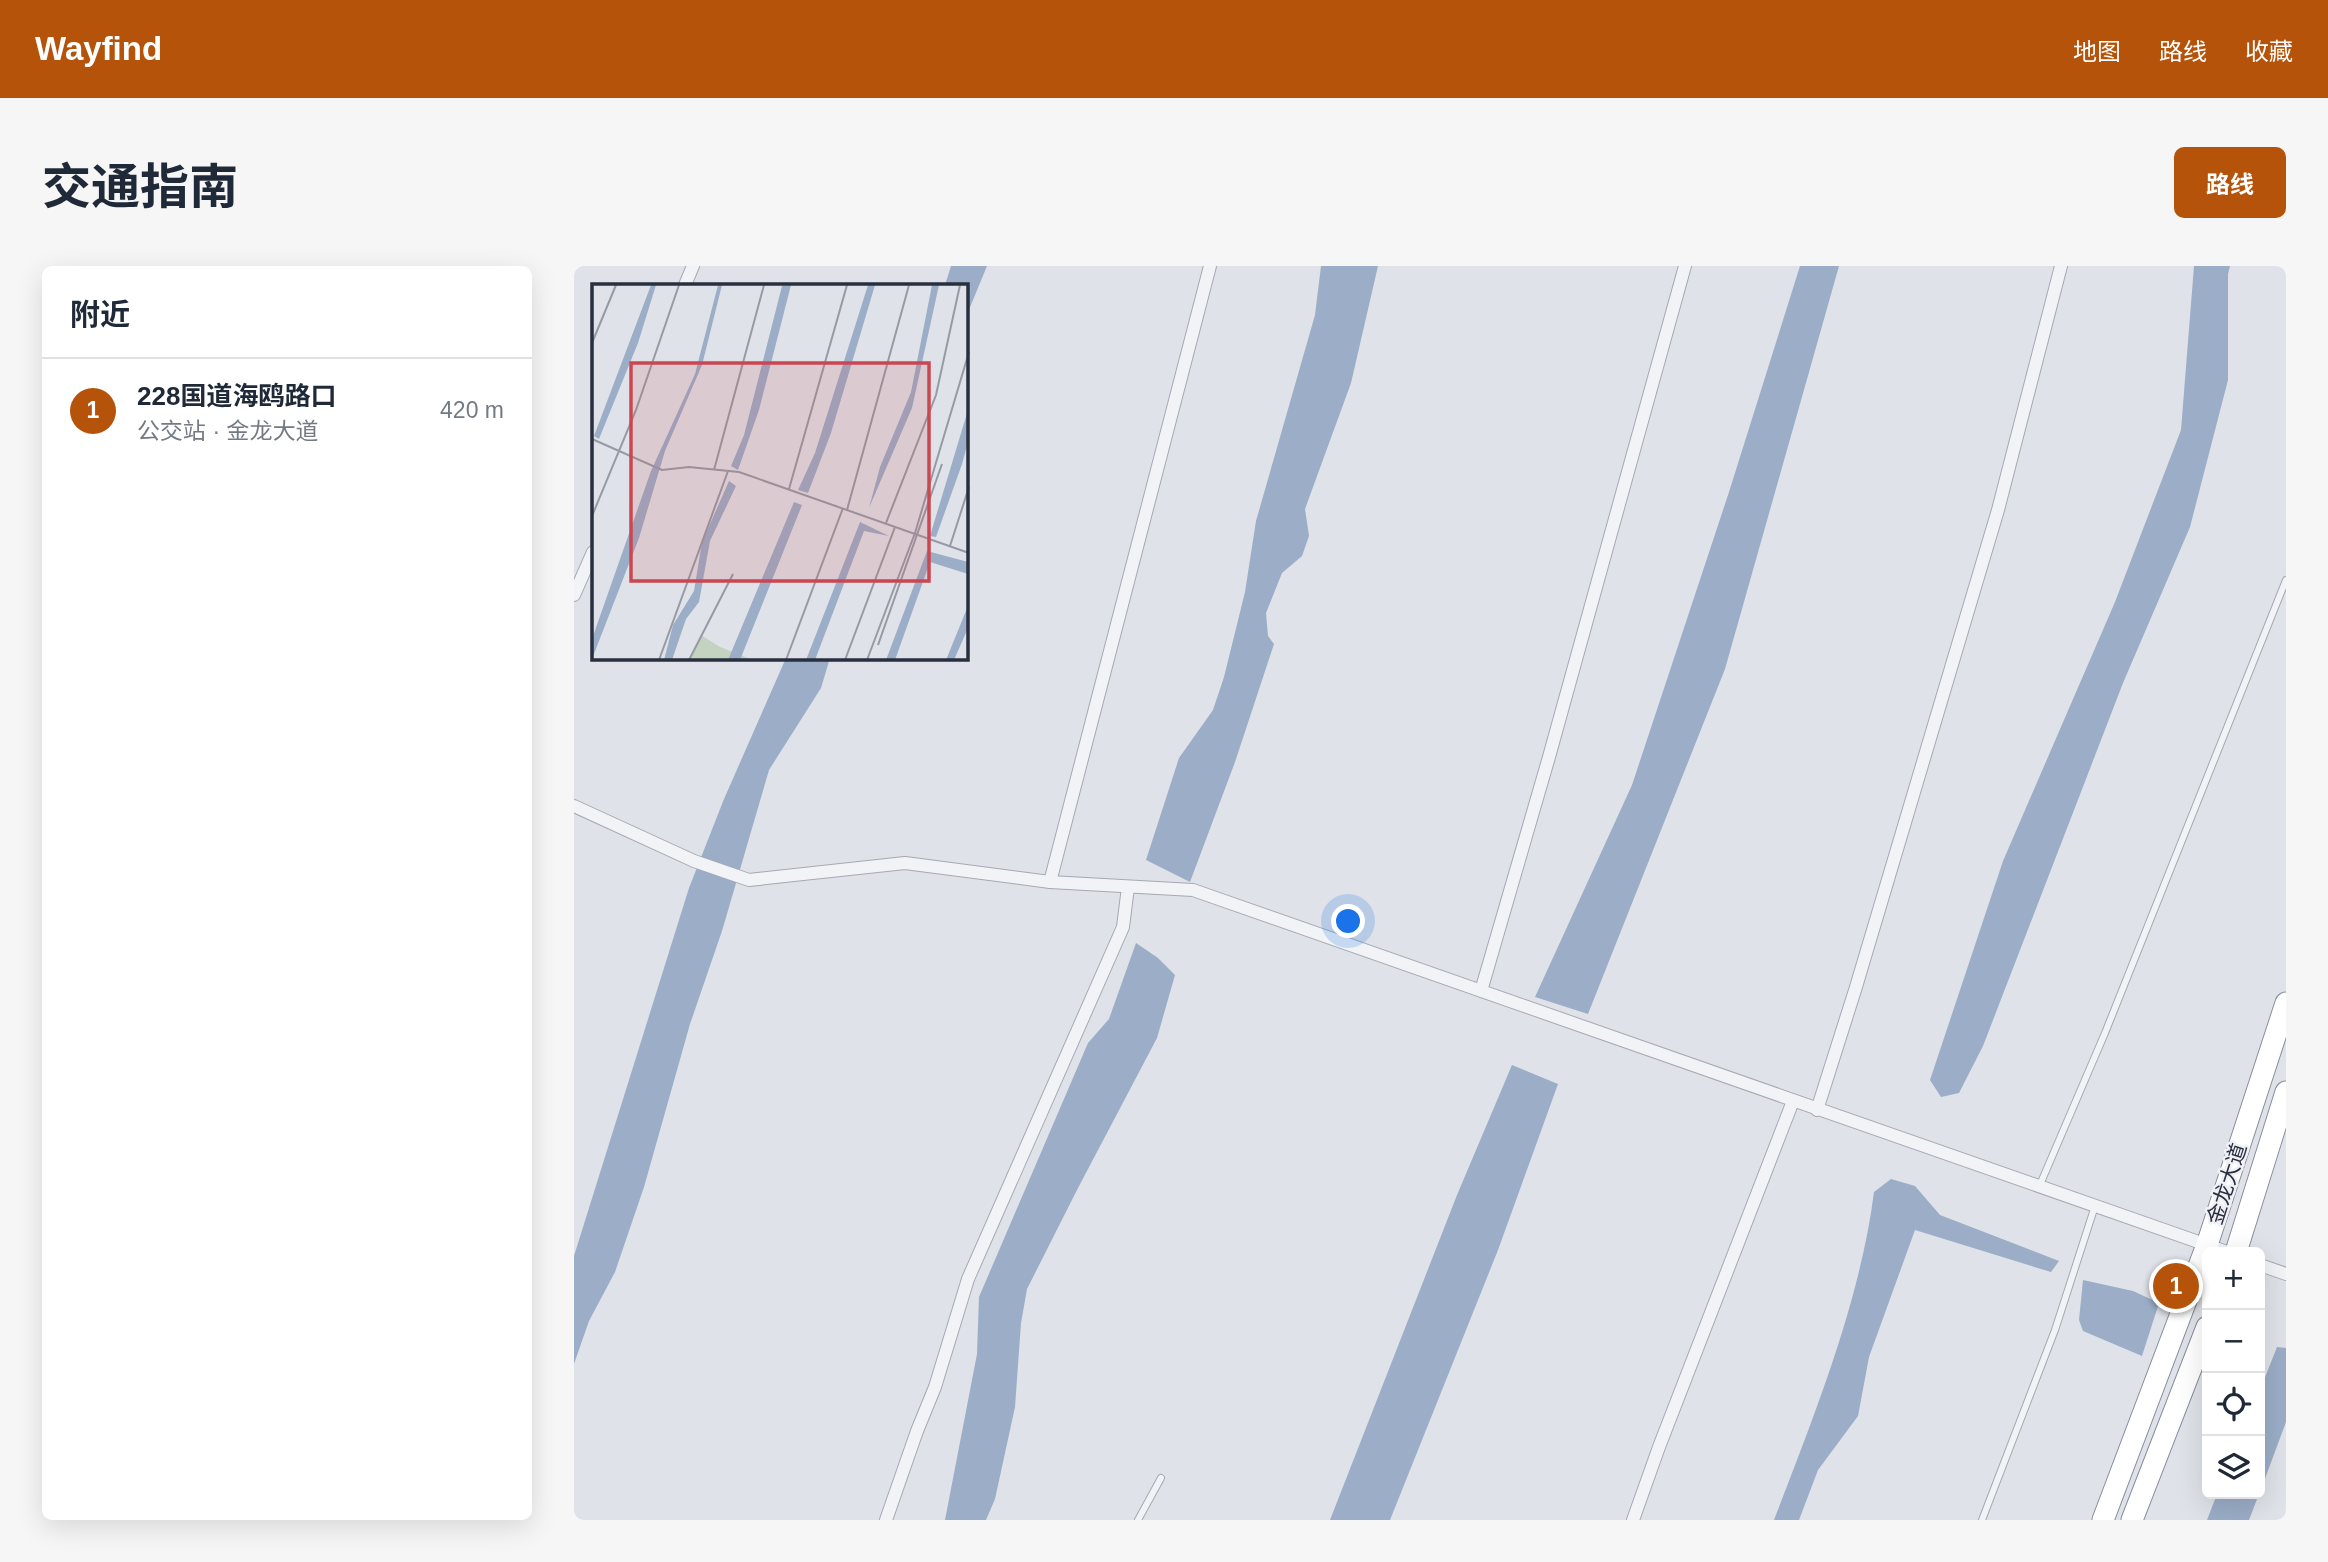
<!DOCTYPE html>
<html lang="zh">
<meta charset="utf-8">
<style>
body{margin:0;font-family:Arial,"Noto Sans SC",sans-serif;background:#f6f6f7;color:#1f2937}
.controls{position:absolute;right:21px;bottom:21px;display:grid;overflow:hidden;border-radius:10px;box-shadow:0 7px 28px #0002}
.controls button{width:63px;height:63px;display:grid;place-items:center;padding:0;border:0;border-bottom:2px solid #e0e1e3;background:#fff;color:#1f2937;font:35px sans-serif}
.you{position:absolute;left:775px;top:656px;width:24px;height:24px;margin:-18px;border:5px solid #fff;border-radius:50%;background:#1a73e8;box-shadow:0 0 0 10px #1a73e833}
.badge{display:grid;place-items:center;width:46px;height:46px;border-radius:50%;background:#b45309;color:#fff;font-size:23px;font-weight:700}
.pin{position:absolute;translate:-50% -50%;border:4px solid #fff;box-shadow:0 2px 7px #0006}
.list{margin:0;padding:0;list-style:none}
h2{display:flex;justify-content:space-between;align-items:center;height:91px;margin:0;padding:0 28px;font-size:30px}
h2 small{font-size:23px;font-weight:400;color:#747a83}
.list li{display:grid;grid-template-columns:46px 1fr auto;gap:21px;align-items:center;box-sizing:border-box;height:105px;padding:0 28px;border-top:2px solid #e0e1e3}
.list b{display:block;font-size:26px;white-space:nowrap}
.list p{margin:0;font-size:23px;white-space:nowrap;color:#747a83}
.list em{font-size:23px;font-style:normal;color:#747a83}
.icon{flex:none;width:38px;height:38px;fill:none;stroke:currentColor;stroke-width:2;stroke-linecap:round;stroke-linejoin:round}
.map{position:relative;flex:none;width:1712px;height:1254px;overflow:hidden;border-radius:10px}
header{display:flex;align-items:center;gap:42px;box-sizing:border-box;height:98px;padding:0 35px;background:#b45309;color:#fff}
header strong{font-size:33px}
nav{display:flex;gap:38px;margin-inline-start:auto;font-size:24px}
.intro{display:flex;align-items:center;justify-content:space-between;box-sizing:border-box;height:168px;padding:0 42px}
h1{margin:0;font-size:49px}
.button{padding:18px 32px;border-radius:10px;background:#b45309;color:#fff;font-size:24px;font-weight:700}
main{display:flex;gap:42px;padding:0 42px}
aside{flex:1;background:#fff;border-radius:10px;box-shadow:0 7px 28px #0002}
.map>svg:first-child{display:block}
.water{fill:#9badc7}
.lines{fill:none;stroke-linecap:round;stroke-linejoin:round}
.lane-casing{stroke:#a4a9b2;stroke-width:8}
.street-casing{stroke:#a4a9b2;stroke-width:14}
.highway-casing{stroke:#878e9e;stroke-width:23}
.lane{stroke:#f2f3f6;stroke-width:6}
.street{stroke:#f2f3f6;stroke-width:12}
.highway{stroke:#fff;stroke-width:21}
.labels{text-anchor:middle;stroke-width:5;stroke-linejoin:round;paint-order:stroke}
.street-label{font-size:21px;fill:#282f3f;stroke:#eff1f6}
.inset-road{fill:none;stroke:#969aa4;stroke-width:2}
.view{fill:#ca4751;fill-opacity:0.15;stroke:#ca4751;stroke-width:3.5}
.inset-edge{fill:none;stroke:#282f3f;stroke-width:3.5}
</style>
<header>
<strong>Wayfind</strong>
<nav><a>地图</a><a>路线</a><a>收藏</a></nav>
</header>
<div class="intro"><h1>交通指南</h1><a class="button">路线</a></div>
<main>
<aside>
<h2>附近<small></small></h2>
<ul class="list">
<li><span class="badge">1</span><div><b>228国道海鸥路口</b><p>公交站 · 金龙大道</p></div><em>420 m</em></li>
</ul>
</aside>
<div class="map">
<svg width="1712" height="1254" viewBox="0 0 1712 1254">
<rect width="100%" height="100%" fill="#dfe2e8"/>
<path class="water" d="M377 0H413L392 51V19H371Z
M747 0H804L777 117 731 243 735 270 728 290 708 307 692 347 694 370 700 378 661 496 616 616 572 594 605 492 639 444 650 411 671 326 682 255 741 49Z
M1226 0H1265L1151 403 1014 748 961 731 1058 519 1155 226Z
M1620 0H1656L1654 8V114L1616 261 1549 417 1409 780 1385 827 1367 831 1356 814 1429 595 1541 336 1607 164Z
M212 392H256L247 422 195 504 148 665 116 758 70 921 41 1006 15 1055 0 1098V990L115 622 150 533Z
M562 677 584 692 601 709 583 772 504 922 453 1023 447 1057 441 1141 421 1233 412 1254H371L403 1088 405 1031 514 777 535 753Z
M938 799 984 818 924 984 816 1254H756L883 929Z
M1317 913 1341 920 1366 949 1485 995 1477 1006 1341 964 1295 1091 1284 1150 1244 1204 1225 1254H1200C1240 1150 1286 1036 1300 926Z
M1509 1014 1559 1025 1585 1037 1568 1090 1509 1065 1505 1054Z
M1703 1081 1712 1082V1156L1686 1226V1124Z
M1643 1228H1685L1675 1254H1633Z"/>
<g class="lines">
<g class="lane-casing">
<path id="lane" d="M1465 921 1531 767 1712 314
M564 1254 587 1212
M1408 1254 1481 1064 1521 940"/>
</g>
<g class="street-casing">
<path id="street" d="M111 19 119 0
M0 329 19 286
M0 540 120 595 175 614 331 597 476 616 619 624 1653 986
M476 616 636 0
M907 725 975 491 1111 0
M1243 844 1282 721 1424 244 1487 0
M1686 999 1712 1008
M312 1254 343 1165 361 1121 394 1013 549 661 554 621
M1059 1254 1085 1181 1219 835"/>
</g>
<g class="highway-casing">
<path id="highway" d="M1662 986 1712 826
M1529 1254 1633 979 1712 737
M1558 1254 1633 1061"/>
</g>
<use href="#lane" class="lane"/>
<use href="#street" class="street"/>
<use href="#highway" class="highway"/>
</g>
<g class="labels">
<g class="street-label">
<text transform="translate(1653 918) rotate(-72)" y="7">金龙大道</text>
</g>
</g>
<g transform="translate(18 18)">
<rect width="376" height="376" fill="#dfe2e8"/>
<path d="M109 351 128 363 161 376H98Z" fill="#c4d2c0"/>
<path d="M59 1H64L46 59 7 155 2 152ZM126 1H130L110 81 73 167 47 254 0 375V355L59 187 103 90ZM199 1 167 126 146 186 139 182 152 151 190 2ZM276 1H283L239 149 216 209 206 206 223 169ZM340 1H347L320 124 277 224 288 183 319 108ZM376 126V158L370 180 344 253 338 252ZM137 197 144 202 118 257 107 318 94 335 80 376H72L81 341 102 307 110 258ZM202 218 210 221 148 376H136ZM268 238 297 252 272 247 223 376H214ZM335 267 376 278V290L338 278 303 376H294ZM376 322V344L362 376H354Z" fill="#9badc7"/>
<path class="inset-road" d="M0 59 24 1M0 155 70 186 97 183 147 188 377 269M122 186 172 1M197 205 255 1M255 226 317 1M0 232 44 126 87 1M294 239 344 111 368 1M358 262 377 203M286 361 350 180M67 376 136 187M97 376 141 290M194 376 251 224M253 376 303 243M275 376 323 249 377 68"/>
<path class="view" d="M39 79H337V297H39Z"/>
<rect width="376" height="376" class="inset-edge"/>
</g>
</svg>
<div class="controls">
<button>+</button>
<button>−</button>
<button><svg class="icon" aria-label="locate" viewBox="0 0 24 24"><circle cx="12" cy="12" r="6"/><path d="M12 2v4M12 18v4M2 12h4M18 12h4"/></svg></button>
<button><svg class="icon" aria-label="layers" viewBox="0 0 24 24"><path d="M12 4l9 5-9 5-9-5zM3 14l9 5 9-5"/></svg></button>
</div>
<div class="you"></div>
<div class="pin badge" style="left:1602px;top:1020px">1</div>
</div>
</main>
